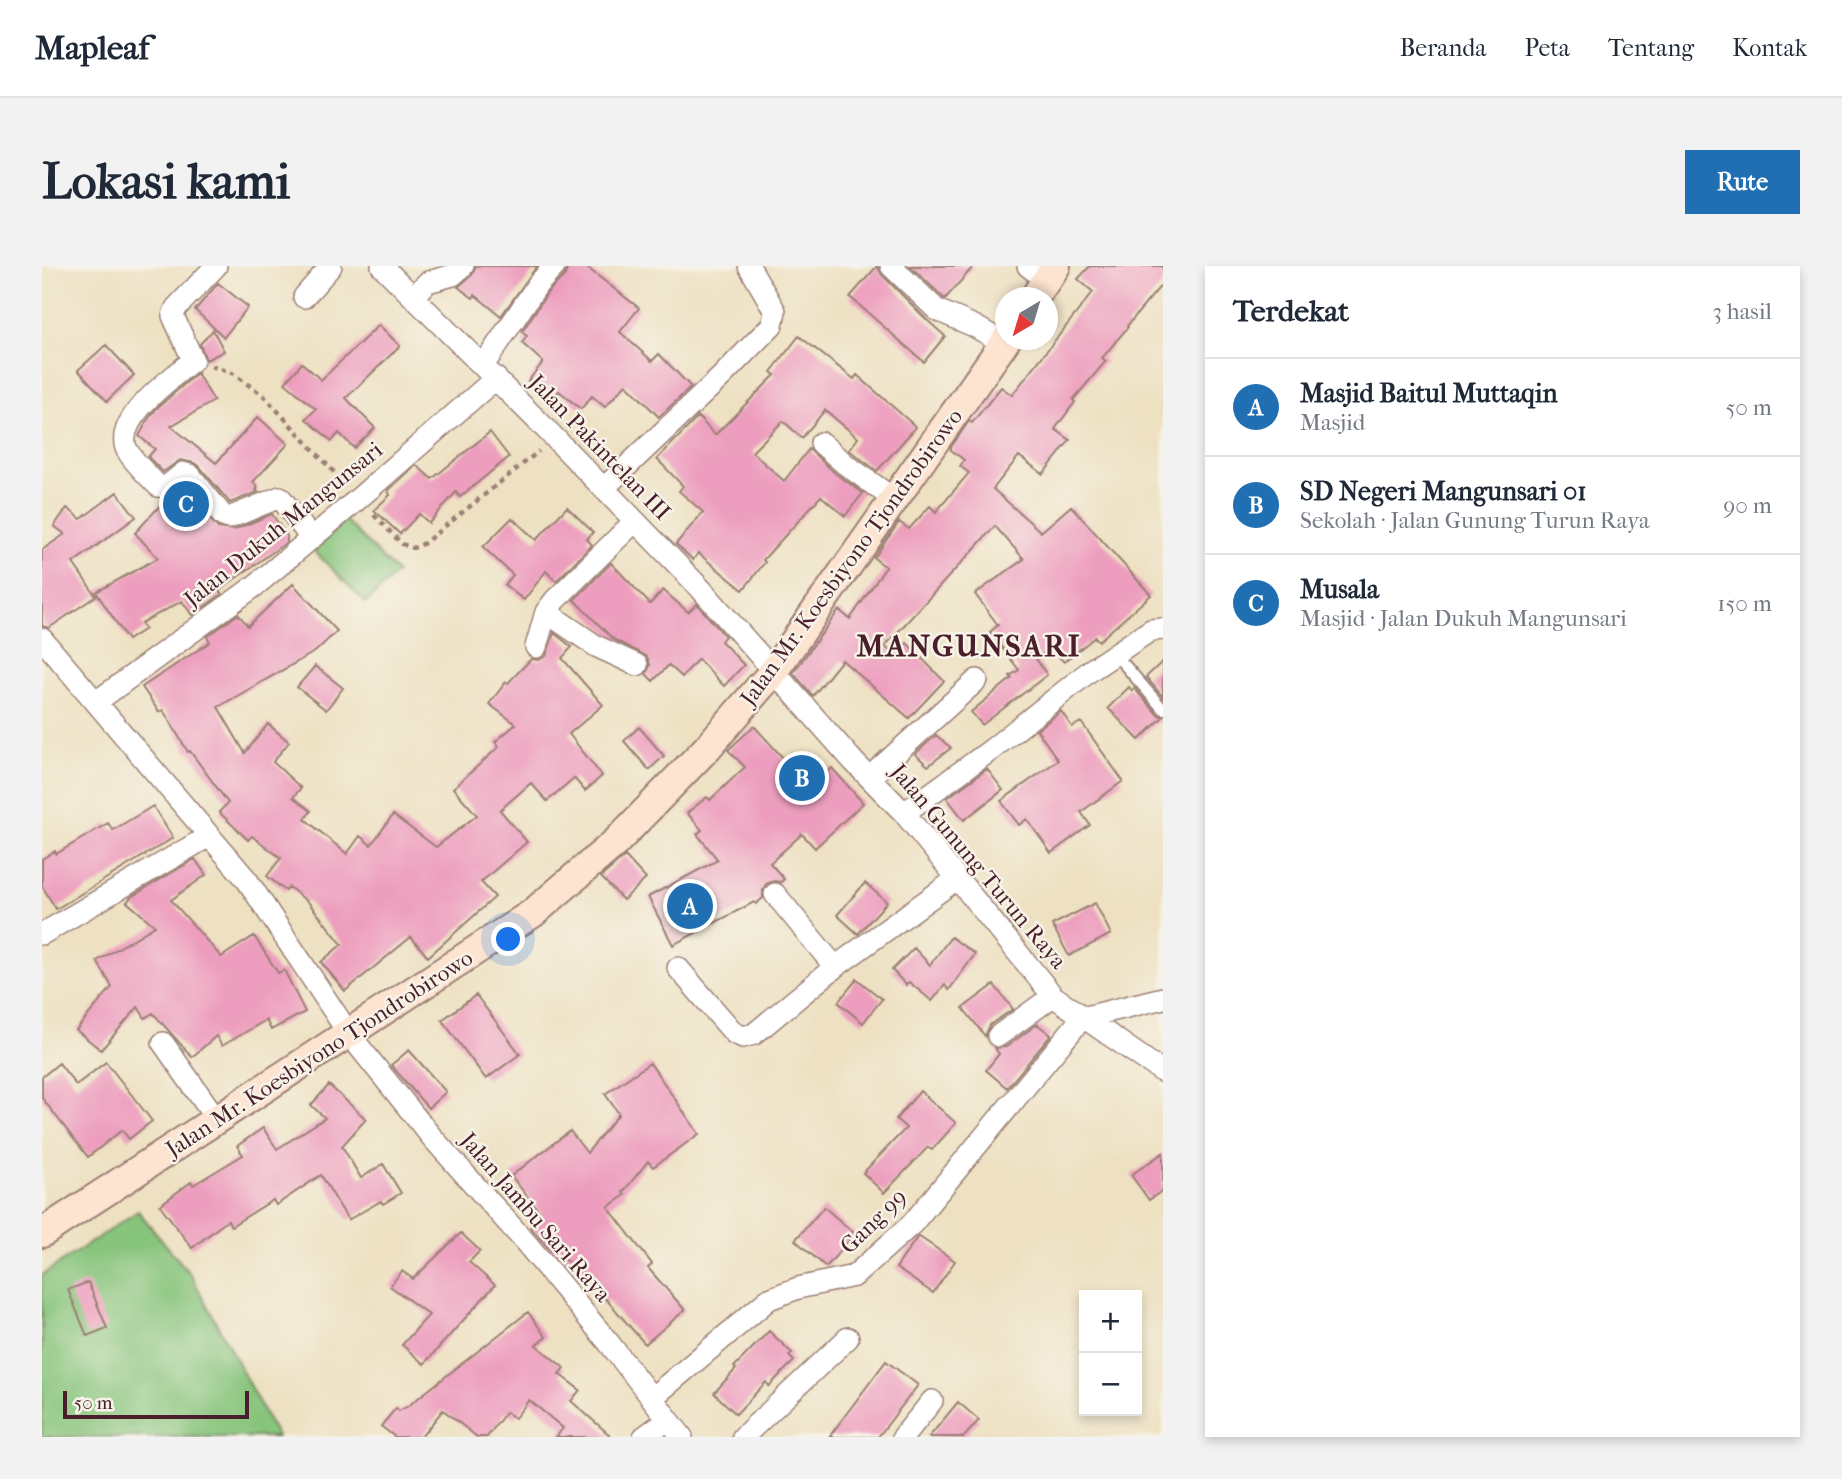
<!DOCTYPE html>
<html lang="id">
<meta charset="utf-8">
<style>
body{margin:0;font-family:"IM FELL French Canon",serif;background:#f2f2f3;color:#1f2937}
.controls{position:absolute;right:21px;bottom:21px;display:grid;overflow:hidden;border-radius:0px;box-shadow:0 4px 10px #0003}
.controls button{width:63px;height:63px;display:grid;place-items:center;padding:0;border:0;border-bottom:2px solid #e0e1e3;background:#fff;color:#1f2937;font:35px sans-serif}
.compass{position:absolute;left:953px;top:21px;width:63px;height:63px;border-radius:50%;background:#fff;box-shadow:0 4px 10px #0003;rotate:218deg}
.scale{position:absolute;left:21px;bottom:18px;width:186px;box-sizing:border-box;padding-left:7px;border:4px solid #4a1f2b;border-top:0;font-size:19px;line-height:24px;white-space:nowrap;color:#4a1f2b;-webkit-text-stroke:5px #f7f3e8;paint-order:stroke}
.you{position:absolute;left:467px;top:674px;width:24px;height:24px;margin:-18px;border:5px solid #fff;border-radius:50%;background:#1a73e8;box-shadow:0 0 0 10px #1a73e833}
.badge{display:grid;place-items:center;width:46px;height:46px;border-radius:50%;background:#1f6fb2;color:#fff;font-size:23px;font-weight:700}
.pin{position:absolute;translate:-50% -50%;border:4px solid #fff;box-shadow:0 2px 7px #0006}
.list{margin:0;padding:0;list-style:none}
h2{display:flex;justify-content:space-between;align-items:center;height:91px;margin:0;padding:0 28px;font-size:30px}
h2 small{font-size:23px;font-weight:400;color:#747a83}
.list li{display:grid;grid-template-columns:46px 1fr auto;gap:21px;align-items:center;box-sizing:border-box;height:98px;padding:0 28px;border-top:2px solid #e0e1e3}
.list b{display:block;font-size:26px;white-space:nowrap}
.list p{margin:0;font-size:23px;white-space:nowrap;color:#747a83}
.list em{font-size:23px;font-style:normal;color:#747a83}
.map{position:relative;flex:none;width:1121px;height:1171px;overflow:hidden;border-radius:0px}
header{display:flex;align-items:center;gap:42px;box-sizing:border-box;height:98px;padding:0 35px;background:#fff;border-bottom:2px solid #e0e1e3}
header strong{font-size:33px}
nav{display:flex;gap:38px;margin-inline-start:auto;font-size:24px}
.intro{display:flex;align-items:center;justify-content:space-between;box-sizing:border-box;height:168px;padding:0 42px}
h1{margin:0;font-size:49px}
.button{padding:18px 32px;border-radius:0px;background:#1f6fb2;color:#fff;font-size:24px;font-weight:700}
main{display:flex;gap:42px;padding:0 42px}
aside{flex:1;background:#fff;border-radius:0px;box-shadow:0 4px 10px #0003}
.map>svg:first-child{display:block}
.green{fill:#87c47b;stroke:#687253;stroke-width:2}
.building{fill:#ed9ebe}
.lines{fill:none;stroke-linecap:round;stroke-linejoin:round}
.service-casing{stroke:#9c8076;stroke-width:14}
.minor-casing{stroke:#9c8076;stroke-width:24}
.secondary-casing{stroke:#9c8076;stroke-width:32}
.path{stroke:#9c8076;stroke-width:4.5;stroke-dasharray:5 5;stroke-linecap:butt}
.service{stroke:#fff;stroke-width:10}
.minor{stroke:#fff;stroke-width:21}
.secondary{stroke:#fde4d1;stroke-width:28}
.labels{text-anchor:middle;stroke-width:5;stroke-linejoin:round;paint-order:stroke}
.street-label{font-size:23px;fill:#4a1f2b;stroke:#f7f3e8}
.district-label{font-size:30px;font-weight:bold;letter-spacing:2px;fill:#4a1f2b;stroke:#f7f3e8}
</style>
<header>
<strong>Mapleaf</strong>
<nav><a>Beranda</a><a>Peta</a><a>Tentang</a><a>Kontak</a></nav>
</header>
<div class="intro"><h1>Lokasi kami</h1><a class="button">Rute</a></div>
<main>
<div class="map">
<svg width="1121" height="1171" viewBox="0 0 1121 1171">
<rect width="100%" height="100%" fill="#f7f3e8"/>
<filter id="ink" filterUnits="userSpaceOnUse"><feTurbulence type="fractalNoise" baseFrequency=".0143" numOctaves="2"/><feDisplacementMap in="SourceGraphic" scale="14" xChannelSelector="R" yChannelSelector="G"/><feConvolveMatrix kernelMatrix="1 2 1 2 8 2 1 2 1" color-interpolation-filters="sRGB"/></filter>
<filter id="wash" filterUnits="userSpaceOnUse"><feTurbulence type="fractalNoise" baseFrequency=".00686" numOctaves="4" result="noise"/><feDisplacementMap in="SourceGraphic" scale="28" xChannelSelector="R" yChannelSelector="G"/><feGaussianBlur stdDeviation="1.57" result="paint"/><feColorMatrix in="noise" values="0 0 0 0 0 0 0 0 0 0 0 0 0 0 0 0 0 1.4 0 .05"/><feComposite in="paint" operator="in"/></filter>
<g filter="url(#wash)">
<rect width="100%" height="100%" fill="#eee1c2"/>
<path class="green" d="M303 254 355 307 324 337 272 285Z
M96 945 149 1009 235 1171H0V1009Z"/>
<g id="blocks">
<path class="building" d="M434 0H495L459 50 433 29 431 32 416 21 430 9Z
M526 0H543L597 42 578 66 610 95 617 88 649 121 617 151 584 118 563 141 550 130 539 143 517 125 510 134 486 115 501 96 480 77 485 70 480 66 506 26 523 9Z
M835 0 840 9 885 54 903 70 882 96 808 31Z
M868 0H932L903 33Z
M1048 0H1121V17L1085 60 1086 61 1060 92 1064 95 1031 134 1033 136 1013 163 1028 174 1001 208 977 190 951 223 999 266 1029 240 1109 329 1057 375 1053 371 1022 396 1008 382 994 393 1005 409 940 459 929 446 970 412 968 410 977 404 948 366 956 359 933 328 982 293 953 260 843 380 850 388 865 377 902 415 867 452 800 394 771 430 751 407 797 344 808 353 844 301 832 292 857 256 867 263 888 240 894 246 927 207 918 200 922 194 909 184V181L927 155 930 157 959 121 970 129 1051 26 1036 13Z
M176 17 206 41 182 71 153 44Z
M337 59 358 80 304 132 333 162 312 182 297 167 290 175 264 153 274 143 243 117 260 97 279 114Z
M171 64 182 85 164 94 158 78Z
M757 70 812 113 815 109 874 161 835 205 807 184 816 172 783 144 760 172 741 155 710 186 742 215 767 183 794 208 821 227 803 250 779 230 721 294 723 296 701 324 656 287 651 294 634 278 661 246 637 225 641 220 615 193 656 151 673 169 733 109 729 106Z
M64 79 92 109 65 135 36 104Z
M155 107 172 135 129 160 174 197 216 151 246 178 211 216 216 222 214 224 216 226 188 237 158 201 152 197 138 194 121 206 106 191 113 183 97 170 106 153 115 142Z
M448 166 467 191 418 231 414 226 387 257 377 248 358 268 332 244 348 229 346 225 348 223 374 199 390 213Z
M142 223 176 262 192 264 230 248 245 270V276L191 314 177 325 180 328 150 349 140 335 99 357 103 363 86 374 54 326 116 292 93 267 123 234 132 231Z
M75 226 94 251 31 297 54 330 7 362 0 360V284L23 268 12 260 25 242 39 253Z
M525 241 551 266 545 273 550 279 514 315 504 305 482 334 463 319 471 309 441 281 470 252 494 274Z
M569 297 608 338 621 324 646 346 655 338 683 370 679 375 702 399 682 420 656 393 640 411 627 399 611 415 604 408 608 399 605 391 571 373 532 334Z
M251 318 295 365 274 385 176 441 203 487 226 458 247 476 231 496 259 522 251 531 269 545 263 553 305 588 318 570 329 579 351 549 394 581 435 549 411 522 457 481 453 476 474 458 447 438 464 416 466 417 489 393 497 394 504 390 512 367 530 381 520 392 561 439 527 468 560 510 543 525 532 512 505 535 489 517 458 544 485 576 439 616 453 631 386 691 369 671 303 725 279 696 300 678 267 637 247 621 244 625 225 610 239 592 210 570 206 574 177 546 186 537 148 485 146 486 121 444 117 446 100 421 168 376 165 371 196 348 206 360Z
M1121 395V431L1104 411Z
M273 400 301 422 284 444 255 421Z
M1087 421 1090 425 1092 422 1115 448 1121 451 1097 474 1066 442Z
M1019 445 1030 461 1039 456 1081 515 1039 546 1048 559 1009 587 985 553 977 559 959 535 1016 494 995 464Z
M712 460 752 504 754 502 770 519 790 502 821 537 773 582 760 568 728 597 742 613 739 616 732 615 724 618 721 624V632L714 638 712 636 631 679 606 631 676 594 655 568 660 564 645 547 665 531 668 534 703 501 686 484Z
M597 461 622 490 607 504 582 475Z
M894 469 909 482 886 500 873 488Z
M945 503 961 524 922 554 905 532Z
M111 540 131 572 14 643 0 620V593L13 585 14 588 66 557 71 564Z
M583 590 604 613 581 634 559 611Z
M153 593 164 609 129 634 179 691 212 670 236 707 242 704 263 746 229 764 224 754 180 780 174 770 150 791 111 747 103 752 96 741 59 784 34 764 70 721 55 695 113 660 85 636 89 631Z
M823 617 845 636 816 668 795 649Z
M1053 637 1069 668 1027 690 1010 659Z
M909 671 933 688 907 724 903 719 890 735 867 716 864 719 850 704 872 682 888 699Z
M815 713 840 733 821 757 796 736Z
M952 719 971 743 948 759 943 770 921 742Z
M434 729 478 788 444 813 400 754Z
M995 758 1009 769 965 822 944 804 957 788 953 782 964 781Z
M367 784 404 826 386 842 349 799Z
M64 796 110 855 87 873 80 864 46 891 0 832V811L17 797 34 819Z
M608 797 657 868 611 901 606 895 581 926 583 929 566 941 610 998 606 1002 643 1044 603 1078 564 1033 562 1035 539 1004 508 984 488 961 501 950 469 910 528 865 545 887 577 848 563 828Z
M287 819 324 853 300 880 319 912 341 898 359 927 341 938 339 935 306 954 279 909 234 939 231 934 189 960 186 954 150 982 118 939 149 916 151 919 201 889 195 880 221 862 235 883 283 852 269 839Z
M878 825 914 857 890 884 886 881 842 927 821 907 864 862 854 853Z
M1121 887V924L1107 934 1089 909Z
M782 941 813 968 784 1001 753 974Z
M419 967 438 985 427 996 453 1019 382 1098 360 1079 387 1049 348 1020 360 1005 371 1013Z
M876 970 913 995 891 1027 854 1002Z
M46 1016 65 1062 45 1070 26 1024Z
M486 1046 504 1071 494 1079 522 1102 517 1108 538 1124 529 1135 570 1171H514L521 1162 487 1134 473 1152 464 1146 445 1171H435L401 1144 379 1171H353L339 1160 354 1142 357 1145 366 1140Z
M727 1065 750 1087 747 1090 752 1095 727 1120 724 1116 694 1148 672 1127 694 1103 692 1101Z
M844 1095 876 1119 836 1171H787Z
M916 1136 937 1154 922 1171H887Z"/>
</g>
</g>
<g filter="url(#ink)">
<use href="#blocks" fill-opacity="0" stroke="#9c8076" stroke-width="2"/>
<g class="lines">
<g class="service-casing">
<path id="service" d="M1073 388 1121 443"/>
</g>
<g class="minor-casing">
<path id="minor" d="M174 0 134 42 131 50 151 94C131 112 73 151 84 182 90 195 106 209 116 220L124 221 141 207 148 209 181 250 187 252 238 231 269 272
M340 0 503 162 659 323 812 496 862 547 1011 730 1121 806
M849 0 895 44 932 60 962 77
M986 0 1004 14
M262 31 289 0
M371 31 386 16 411 9 421 0
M441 100 496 18 513 0
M779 177 803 198 853 234
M562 222 679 111 730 59 733 45 707 0
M504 346 554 380 595 399
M0 373 205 614 307 768 388 869 485 978 567 1077 640 1171
M494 381 504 346 513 334 593 255
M54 436 214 319 316 233 454 112
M828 511 935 414
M862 547 949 484 1049 404 1109 364 1121 363
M733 628 793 701
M0 668 167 570
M636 702 692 767 701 771 712 768 793 701 916 612
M956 770 1011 730
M121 777 175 854
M610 1132 727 1033 756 1022 812 1010 870 958 1040 752 1121 732
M602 1171 625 1154
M701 1171 806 1072
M861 1171 890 1135"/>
</g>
<g class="secondary-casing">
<path id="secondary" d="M992 32 1014 0
M0 967 491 647 574 576 665 482 731 406 964 74"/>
</g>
<path class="path" d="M169 100 190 107 222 130 302 217
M332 249 360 278 371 282 381 278 497 185"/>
<use href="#service" class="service"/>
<use href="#minor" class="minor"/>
<use href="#secondary" class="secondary"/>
</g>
</g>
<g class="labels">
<g class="street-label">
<text transform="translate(558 181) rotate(46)" y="8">Jalan Pakintelan III</text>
<text transform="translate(241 258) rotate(-39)" y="8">Jalan Dukuh Mangunsari</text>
<text transform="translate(809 291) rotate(-54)" y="8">Jalan Mr. Koesbiyono Tjondrobirowo</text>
<text transform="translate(937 600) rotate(50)" y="8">Jalan Gunung Turun Raya</text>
<text transform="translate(277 787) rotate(-33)" y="8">Jalan Mr. Koesbiyono Tjondrobirowo</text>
<text transform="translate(494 951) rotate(49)" y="8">Jalan Jambu Sari Raya</text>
<text transform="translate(831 955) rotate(-44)" y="8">Gang 99</text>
</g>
<g class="district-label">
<text x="927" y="390">MANGUNSARI</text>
</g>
</g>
</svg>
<div class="controls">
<button>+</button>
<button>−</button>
</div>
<svg class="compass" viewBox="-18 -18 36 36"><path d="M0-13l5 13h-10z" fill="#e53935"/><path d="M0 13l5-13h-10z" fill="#747a83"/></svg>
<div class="scale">50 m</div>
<div class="you"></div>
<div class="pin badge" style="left:648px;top:640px">A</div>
<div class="pin badge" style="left:760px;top:512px">B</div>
<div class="pin badge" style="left:144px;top:238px">C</div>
</div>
<aside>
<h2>Terdekat<small>3 hasil</small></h2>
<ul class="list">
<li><span class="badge">A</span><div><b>Masjid Baitul Muttaqin</b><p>Masjid</p></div><em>50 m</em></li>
<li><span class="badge">B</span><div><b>SD Negeri Mangunsari 01</b><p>Sekolah · Jalan Gunung Turun Raya</p></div><em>90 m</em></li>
<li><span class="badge">C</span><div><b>Musala</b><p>Masjid · Jalan Dukuh Mangunsari</p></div><em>150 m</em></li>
</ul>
</aside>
</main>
